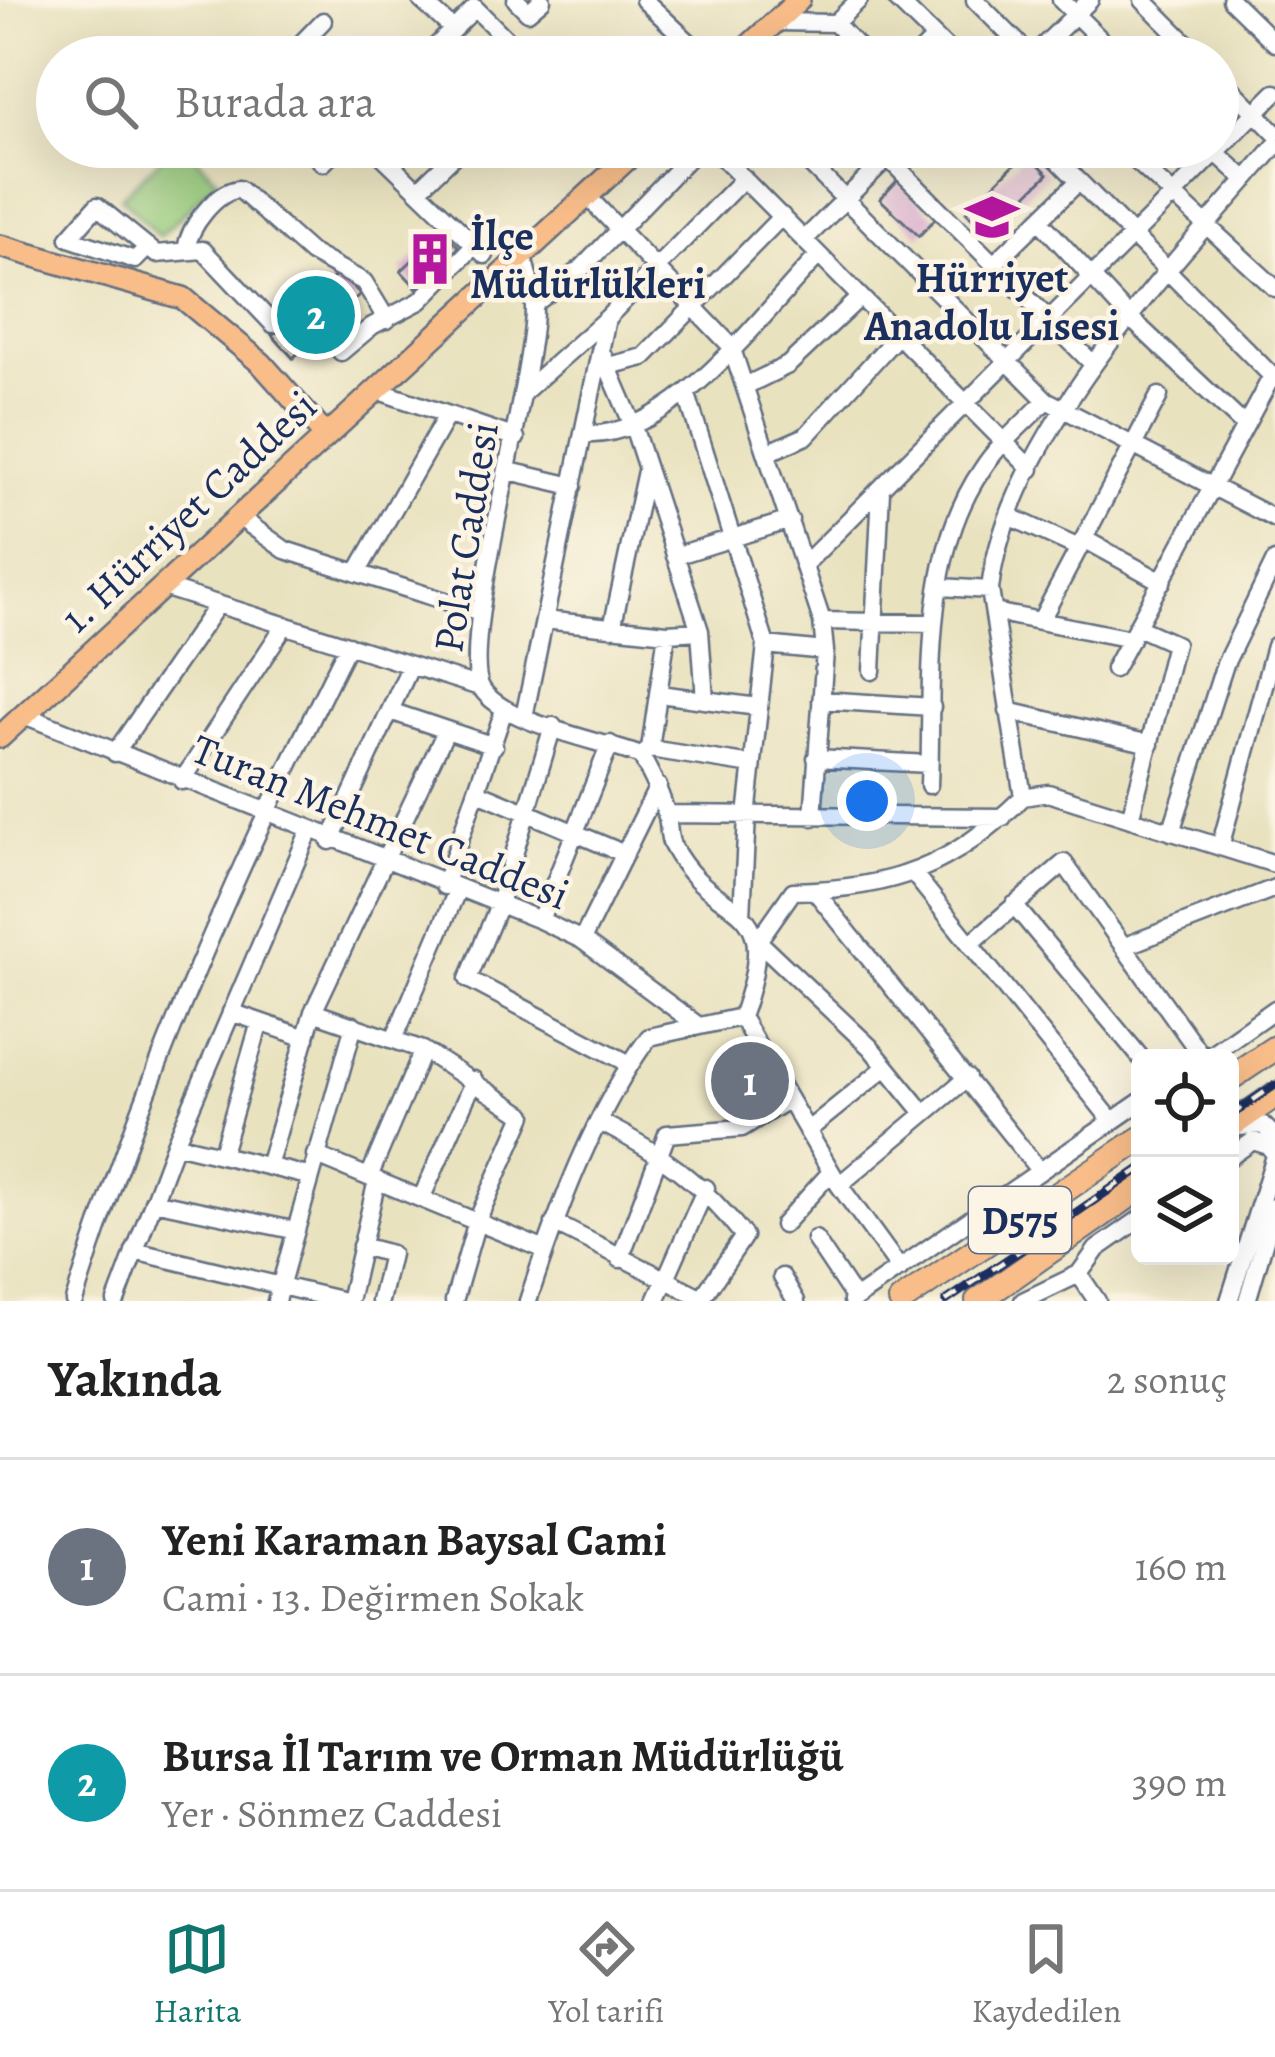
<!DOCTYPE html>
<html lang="tr">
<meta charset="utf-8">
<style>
body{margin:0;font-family:Alegreya,serif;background:#f6f6f6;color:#222}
.controls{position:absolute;right:36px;bottom:36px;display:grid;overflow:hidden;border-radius:18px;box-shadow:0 12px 48px #0002}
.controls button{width:108px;height:108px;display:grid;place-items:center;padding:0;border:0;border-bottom:3px solid #e0e0e0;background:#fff;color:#222;font:60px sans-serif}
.you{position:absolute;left:867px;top:801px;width:42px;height:42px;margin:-30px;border:9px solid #fff;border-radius:50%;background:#1a73e8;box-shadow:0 0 0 18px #1a73e833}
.badge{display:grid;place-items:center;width:78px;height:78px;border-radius:50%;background:#0f766e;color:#fff;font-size:39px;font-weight:700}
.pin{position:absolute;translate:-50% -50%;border:6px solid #fff;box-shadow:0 3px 12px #0006}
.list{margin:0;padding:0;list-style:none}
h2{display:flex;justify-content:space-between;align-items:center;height:156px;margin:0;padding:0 48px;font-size:51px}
h2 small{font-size:39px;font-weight:400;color:#767676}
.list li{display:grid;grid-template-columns:78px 1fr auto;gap:36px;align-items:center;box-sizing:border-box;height:216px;padding:0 48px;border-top:3px solid #e0e0e0}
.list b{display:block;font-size:45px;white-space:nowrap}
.list p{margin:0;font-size:39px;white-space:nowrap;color:#767676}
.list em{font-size:39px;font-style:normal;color:#767676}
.icon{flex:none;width:66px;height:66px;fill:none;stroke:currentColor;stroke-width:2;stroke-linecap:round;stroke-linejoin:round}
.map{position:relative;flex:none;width:1275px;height:1301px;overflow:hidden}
.search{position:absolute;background:#fff;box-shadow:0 12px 48px #0002;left:36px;right:36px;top:36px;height:132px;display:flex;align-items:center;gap:30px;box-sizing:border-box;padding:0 42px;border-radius:66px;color:#767676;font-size:45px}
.sheet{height:588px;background:#fff}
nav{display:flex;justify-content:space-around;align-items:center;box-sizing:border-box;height:168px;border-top:3px solid #e0e0e0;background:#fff;font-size:33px;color:#767676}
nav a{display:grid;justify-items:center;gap:6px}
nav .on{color:#0f766e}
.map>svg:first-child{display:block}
.green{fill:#97ca7b;stroke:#597c6c;stroke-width:3}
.building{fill:#d9abcd}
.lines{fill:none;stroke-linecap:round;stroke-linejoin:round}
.minor-casing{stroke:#636e80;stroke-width:21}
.major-casing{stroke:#636e80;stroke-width:26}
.highway-casing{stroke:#636e80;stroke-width:28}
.minor{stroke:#fff;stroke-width:16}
.major{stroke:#f8bd89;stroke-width:21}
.highway{stroke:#f8bd89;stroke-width:24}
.rail-casing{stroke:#1b2f5e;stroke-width:9}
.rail{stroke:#fcf5e5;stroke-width:4.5;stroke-dasharray:14;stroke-linecap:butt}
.labels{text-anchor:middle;stroke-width:9;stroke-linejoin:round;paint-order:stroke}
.shield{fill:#fcf5e5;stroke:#5e6a86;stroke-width:3}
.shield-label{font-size:39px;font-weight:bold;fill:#1b2f5e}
.poi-label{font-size:42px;font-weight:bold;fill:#1b2f5e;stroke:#fcf5e5;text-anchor:start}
.street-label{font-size:42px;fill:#1b2f5e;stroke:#fcf5e5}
</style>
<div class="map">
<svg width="1275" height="1301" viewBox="0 0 1275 1301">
<rect width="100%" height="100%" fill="#fcf5e5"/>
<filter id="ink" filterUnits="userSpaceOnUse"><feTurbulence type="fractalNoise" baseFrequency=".00833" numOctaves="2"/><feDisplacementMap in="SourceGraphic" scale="24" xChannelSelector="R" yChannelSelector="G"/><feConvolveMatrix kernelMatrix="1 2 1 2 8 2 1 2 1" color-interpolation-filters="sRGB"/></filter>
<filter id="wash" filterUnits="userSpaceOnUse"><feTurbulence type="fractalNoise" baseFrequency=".004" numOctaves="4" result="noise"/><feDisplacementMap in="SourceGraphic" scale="48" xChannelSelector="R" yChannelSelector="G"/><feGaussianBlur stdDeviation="2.7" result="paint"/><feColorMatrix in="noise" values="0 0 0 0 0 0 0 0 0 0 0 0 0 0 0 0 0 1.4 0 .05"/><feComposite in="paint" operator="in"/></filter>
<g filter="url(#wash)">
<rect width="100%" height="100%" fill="#e9e2bf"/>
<path class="green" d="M173 147H186L218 180 159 237 121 197Z"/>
<g id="blocks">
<path class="building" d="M1027 152 1048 174 987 234 966 212Z
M898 180 936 218 919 236 880 199Z
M443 231 459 247 417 288 401 271Z
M340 272 360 294 293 358 272 335Z
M758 1059 772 1090 742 1104 727 1073Z"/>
</g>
</g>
<g filter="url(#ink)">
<use href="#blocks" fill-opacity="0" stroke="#636e80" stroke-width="3"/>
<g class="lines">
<g class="minor-casing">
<path id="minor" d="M421 0 453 29
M516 0 528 12 542 0
M644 0 696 49
M897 0 955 57
M975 0 1032 57
M1061 0 1118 57
M1143 0 1200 57
M1231 0 1275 43
M775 22 835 23 859 0
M835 23 867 57
M288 57 323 21
M425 57 475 8 524 57
M532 57 545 44 561 57
M672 57 689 42
M916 57 935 38
M1032 57 1090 0
M1218 75 1275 133
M306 147 323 163 339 147
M373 147 485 255
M712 147 1031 469
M793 147 1046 400 1275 519
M877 147 1093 364
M1045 147 1275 379
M1121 147 1275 288
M1211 148 1246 180
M418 190 463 147
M587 196 731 346 822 621 825 651 813 817
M1039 220 1127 315 1245 426
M804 240 887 158
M148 247 135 260 69 238 97 206 156 254 203 250 273 324
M186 250C189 227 215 192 239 189L311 253 364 282 387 320
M522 253C526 270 533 290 534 307 535 379 456 649 482 689 505 724 600 740 641 756 652 776 662 795 667 817 669 825 668 837 672 845 715 928 788 888 741 1017L649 1037C593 1113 557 1212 528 1301
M995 263 1079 181
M534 304 582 268 699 147
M601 351 632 423 700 631 705 700
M341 352 372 326 420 301 475 245
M612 365 644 357 782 216
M745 386 788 365 860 297
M376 390 516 438
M525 391 607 318 744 178
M687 395 766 645 747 816 742 915
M584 434C673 440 760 315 819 255
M767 453 806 436 898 335
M509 471 573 486
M239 517 285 550 480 612
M1011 517 1079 548
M1084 539 1162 582
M675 556 790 520
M804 565 1275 93
M357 573 446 417
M163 587 480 687
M941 587 990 590
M994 612 1131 639
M544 620 667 633 700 631
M1041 620 1159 396
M822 621 933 623
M612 628 646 471
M766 645 825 651
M1114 669 1272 376
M872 671 881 490
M659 694 758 707
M821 700 932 707
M390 711 494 746
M1008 711 1150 744
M24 715 540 920 582 940 696 1024
M524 717 607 318
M553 726 498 907 468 979 630 1064
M650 749 752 765
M115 753 218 604
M641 756 650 749 667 633
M816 758 929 764
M182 781 285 625
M929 785C933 681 921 557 983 468 999 443 1026 422 1046 400
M478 792 625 854
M1023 797 990 590C1006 436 1178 260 1275 146
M1023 797 1048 793 1275 864
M666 814 1003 817
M1130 819 1175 644 1137 627
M1171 832 1225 664 1275 561
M330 841 411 665
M1220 847 1275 646
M914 874 1112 1121
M444 886 504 710
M815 891 1039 1170
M1014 905 1141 1058
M540 920 610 744
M582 940 658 786
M970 944 1064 863 1203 1058
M1125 946 1275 888
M231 1012 306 1038
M313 1012 423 1050 524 1115 477 1221 454 1301
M741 1017 839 1185 900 1269
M394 1039 457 891
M1205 1058 1275 1009
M924 1113 870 1047 758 941 793 891C893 889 952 867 1023 797
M602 1123C661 1153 703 1184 744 1236L700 1301
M1237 1127 1263 1125 1275 1137
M807 1131 886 1067
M175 1144 308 1176
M222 1153 260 1022
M315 1155 545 1250
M1230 1157 1253 1141 1269 1146 1275 1155
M269 1163 313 1012 446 731
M369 1177 423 1050
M839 1185 967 1078
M422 1197 474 1080
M153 1201 293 1230
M554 1223 702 1298
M783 1225 831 1172
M815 1239 855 1299
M361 1246 391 1254 380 1301
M134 1251 344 1301
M620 1259 667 1134 742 1128 789 1099
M1079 1274 1097 1301
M782 1277 796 1301
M74 1301C146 1073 241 858 348 645
M116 1301 175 1144 309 832
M276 1301 354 1025
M349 1301 377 1180
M656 1301 706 1188
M852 1301 1140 1102
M1023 1301 1079 1274 1097 1249 1140 1219
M1229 1301 1275 1156
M1247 1301 1275 1206"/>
</g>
<g class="major-casing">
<path id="major" d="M737 57 799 0
M0 246 183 298 261 363 326 436
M0 737 640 147"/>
</g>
<g class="highway-casing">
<path id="highway" d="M1230 1078 1275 1048
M1230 1126 1275 1095
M901 1301 1140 1139
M978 1301 1140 1188"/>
</g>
<use href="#minor" class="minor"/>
<use href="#major" class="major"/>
<use href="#highway" class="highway"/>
<g class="rail-casing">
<path id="rail" d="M1230 1116 1275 1085
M946 1301 1140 1169"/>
</g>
<use href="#rail" class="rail"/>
</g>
</g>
<defs>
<g id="school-bare" transform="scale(4.14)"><path d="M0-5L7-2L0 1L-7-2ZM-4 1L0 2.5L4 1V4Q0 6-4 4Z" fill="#b5179e" stroke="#fcf5e5" stroke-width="2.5" paint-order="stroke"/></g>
<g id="building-bare" transform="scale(4.14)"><path d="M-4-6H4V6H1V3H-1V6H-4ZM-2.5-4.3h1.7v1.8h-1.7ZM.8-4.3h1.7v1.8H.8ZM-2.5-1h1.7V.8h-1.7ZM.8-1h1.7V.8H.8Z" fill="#b5179e" stroke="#fcf5e5" stroke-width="2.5" paint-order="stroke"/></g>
</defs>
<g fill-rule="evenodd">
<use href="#school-bare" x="992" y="217"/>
<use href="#building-bare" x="430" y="259"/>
</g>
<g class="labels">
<rect class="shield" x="969" y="1187" width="102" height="66" rx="9"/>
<g class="shield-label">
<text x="1020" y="1234">D575</text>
</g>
<g class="poi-label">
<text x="470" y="250">İlçe<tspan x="470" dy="48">Müdürlükleri</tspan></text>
<text x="992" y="292" text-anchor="middle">Hürriyet<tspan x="992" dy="48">Anadolu Lisesi</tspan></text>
</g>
<g class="street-label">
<text transform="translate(188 511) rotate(-43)" y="15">1. Hürriyet Caddesi</text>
<text transform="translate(465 537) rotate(-81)" y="15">Polat Caddesi</text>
<text transform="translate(381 821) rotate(22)" y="15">Turan Mehmet Caddesi</text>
</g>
</g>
</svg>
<div class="controls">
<button><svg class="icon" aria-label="locate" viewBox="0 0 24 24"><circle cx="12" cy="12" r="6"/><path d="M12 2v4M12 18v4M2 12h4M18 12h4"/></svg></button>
<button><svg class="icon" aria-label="layers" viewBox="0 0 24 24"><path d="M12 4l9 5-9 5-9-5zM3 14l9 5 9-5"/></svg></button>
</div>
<div class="you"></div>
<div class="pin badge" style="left:750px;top:1081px;background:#6b7280">1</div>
<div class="pin badge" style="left:316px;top:315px;background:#0f9aa8">2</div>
<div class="search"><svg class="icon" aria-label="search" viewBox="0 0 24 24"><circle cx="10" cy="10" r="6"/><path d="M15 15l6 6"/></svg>Burada ara</div>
</div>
<section class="sheet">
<h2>Yakında<small>2 sonuç</small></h2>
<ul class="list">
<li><span class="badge" style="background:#6b7280">1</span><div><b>Yeni Karaman Baysal Cami</b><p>Cami · 13. Değirmen Sokak</p></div><em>160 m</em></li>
<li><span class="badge" style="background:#0f9aa8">2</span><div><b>Bursa İl Tarım ve Orman Müdürlüğü</b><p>Yer · Sönmez Caddesi</p></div><em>390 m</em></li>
</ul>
</section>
<nav>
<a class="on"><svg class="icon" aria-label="map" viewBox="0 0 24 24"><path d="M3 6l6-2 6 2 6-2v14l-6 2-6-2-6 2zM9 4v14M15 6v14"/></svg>Harita</a>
<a><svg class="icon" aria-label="directions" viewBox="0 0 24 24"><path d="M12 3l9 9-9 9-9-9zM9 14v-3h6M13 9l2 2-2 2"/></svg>Yol tarifi</a>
<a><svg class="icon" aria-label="saved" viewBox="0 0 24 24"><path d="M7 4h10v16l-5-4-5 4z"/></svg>Kaydedilen</a>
</nav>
